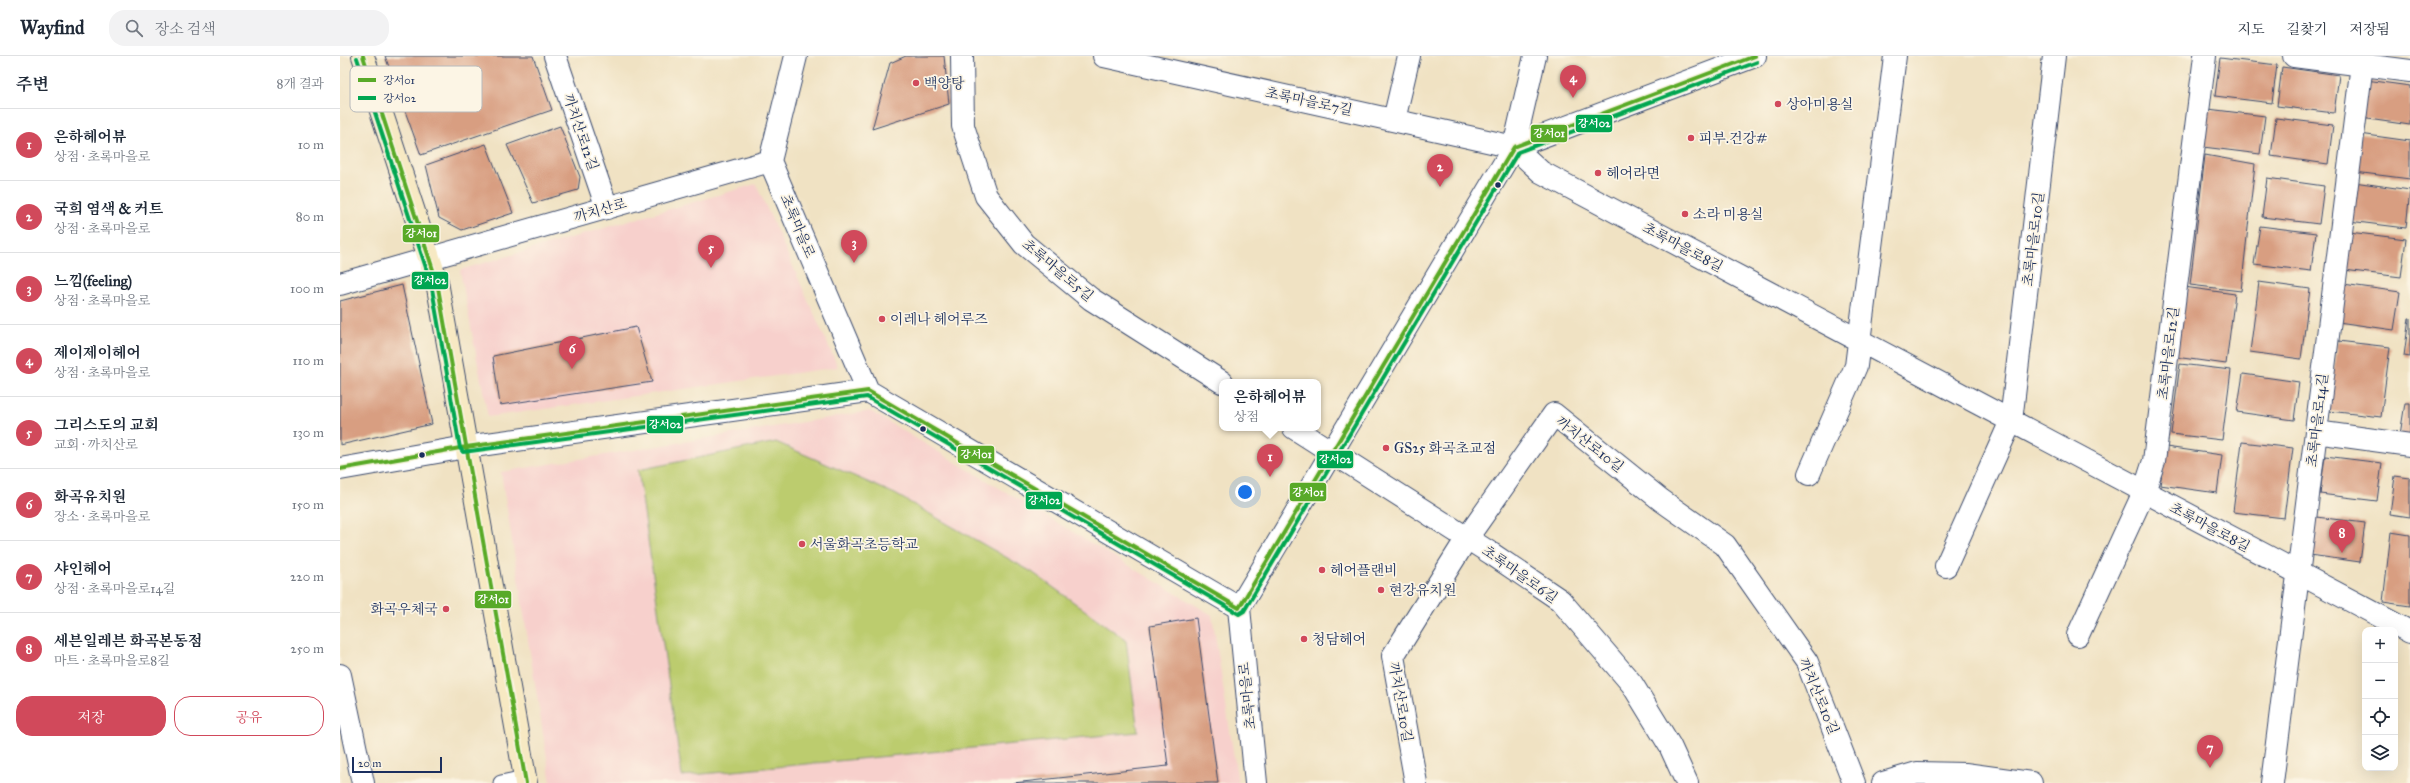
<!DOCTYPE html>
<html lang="ko">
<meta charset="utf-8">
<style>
body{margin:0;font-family:"IM FELL Great Primer","Noto Serif KR",serif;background:#f2f2f3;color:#1f2937}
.controls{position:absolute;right:12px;bottom:12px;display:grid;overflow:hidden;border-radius:8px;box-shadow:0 4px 16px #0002}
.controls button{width:36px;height:36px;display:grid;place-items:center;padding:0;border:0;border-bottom:1px solid #e0e1e3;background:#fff;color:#1f2937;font:20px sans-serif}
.scale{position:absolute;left:12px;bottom:10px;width:90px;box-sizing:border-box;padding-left:4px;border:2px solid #1b2f5e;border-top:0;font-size:11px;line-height:14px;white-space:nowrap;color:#1b2f5e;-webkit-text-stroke:3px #fcf5e5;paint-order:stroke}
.you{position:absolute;left:905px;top:436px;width:14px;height:14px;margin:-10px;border:3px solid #fff;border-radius:50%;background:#1a73e8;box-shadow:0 0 0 6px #1a73e833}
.badge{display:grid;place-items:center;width:26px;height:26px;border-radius:50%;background:#d1495b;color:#fff;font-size:13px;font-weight:700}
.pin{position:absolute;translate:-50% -33px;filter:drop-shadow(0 1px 2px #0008)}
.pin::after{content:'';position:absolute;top:21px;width:14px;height:12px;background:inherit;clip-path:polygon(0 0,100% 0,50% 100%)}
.popup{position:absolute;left:879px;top:323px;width:102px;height:52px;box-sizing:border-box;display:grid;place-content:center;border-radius:8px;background:#fff;filter:drop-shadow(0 1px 3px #0005);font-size:13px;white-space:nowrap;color:#747a83}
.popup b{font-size:15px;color:#1f2937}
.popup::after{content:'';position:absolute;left:50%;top:100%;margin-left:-8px;border:8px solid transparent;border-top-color:#fff}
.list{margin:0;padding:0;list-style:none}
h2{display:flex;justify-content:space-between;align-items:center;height:52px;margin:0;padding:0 16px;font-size:17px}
h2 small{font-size:13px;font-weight:400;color:#747a83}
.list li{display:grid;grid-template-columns:26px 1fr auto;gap:12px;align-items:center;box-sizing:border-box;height:72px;padding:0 16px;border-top:1px solid #e0e1e3}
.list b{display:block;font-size:15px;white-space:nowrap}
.list p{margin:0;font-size:13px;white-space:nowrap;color:#747a83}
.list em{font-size:13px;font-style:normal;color:#747a83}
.actions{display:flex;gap:8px;padding:12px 16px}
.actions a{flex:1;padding:9px 0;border:1px solid #d1495b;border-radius:16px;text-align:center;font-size:14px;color:#d1495b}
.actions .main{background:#d1495b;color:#fff}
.icon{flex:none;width:22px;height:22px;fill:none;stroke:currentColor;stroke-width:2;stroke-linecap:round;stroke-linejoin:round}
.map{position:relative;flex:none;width:2070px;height:727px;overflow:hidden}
header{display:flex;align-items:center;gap:24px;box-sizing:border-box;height:56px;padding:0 20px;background:#fff;border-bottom:1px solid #e0e1e3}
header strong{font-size:19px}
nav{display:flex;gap:22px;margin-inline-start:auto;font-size:14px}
.search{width:280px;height:36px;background:#f2f2f3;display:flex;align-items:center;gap:10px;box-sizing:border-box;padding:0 14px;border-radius:16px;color:#747a83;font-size:15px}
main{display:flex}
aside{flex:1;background:#fff}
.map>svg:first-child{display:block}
.built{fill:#f7d0cc}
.grass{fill:#bccc6e;stroke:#6c7e66}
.building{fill:#d89e81}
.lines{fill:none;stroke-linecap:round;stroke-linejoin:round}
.lane-casing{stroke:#3b4a6d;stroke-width:17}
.street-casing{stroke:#3b4a6d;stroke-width:24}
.secondary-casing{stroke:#3b4a6d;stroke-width:24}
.lane{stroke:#fff;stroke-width:15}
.street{stroke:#fff;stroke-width:22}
.secondary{stroke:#f7e9c3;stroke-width:22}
.bus-1-casing{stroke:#fcf5e5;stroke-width:7}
.bus-2-casing{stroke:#fcf5e5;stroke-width:7}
.bus-1{stroke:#58aa28;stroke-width:4}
.bus-2{stroke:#00a651;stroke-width:4}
.poi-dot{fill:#d1495b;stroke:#fcf5e5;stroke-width:1.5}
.bus-dot{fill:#1b2f5e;stroke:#fcf5e5;stroke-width:1.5}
.labels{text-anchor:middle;stroke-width:3.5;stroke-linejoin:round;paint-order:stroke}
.poi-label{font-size:14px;fill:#1b2f5e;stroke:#fcf5e5;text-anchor:start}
.street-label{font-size:14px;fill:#1b2f5e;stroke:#fcf5e5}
.key{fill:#fcf5e5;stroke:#b8babc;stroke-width:1}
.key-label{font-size:11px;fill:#1b2f5e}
.line-badge{stroke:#fcf5e5;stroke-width:1.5}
.badge-label{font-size:11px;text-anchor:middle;font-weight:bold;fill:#fff}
</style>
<header>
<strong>Wayfind</strong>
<div class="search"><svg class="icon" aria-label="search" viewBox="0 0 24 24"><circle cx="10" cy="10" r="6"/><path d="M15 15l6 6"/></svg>장소 검색</div>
<nav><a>지도</a><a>길찾기</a><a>저장됨</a></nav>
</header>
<main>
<aside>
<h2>주변<small>8개 결과</small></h2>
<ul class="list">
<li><span class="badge">1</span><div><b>은하헤어뷰</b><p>상점 · 초록마을로</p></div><em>10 m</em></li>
<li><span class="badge">2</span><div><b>국희 염색 &amp; 커트</b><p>상점 · 초록마을로</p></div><em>80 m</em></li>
<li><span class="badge">3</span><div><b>느낌(feeling)</b><p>상점 · 초록마을로</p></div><em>100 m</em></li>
<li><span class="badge">4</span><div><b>제이제이헤어</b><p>상점 · 초록마을로</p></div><em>110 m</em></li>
<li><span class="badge">5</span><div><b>그리스도의 교회</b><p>교회 · 까치산로</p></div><em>130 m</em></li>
<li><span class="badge">6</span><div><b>화곡유치원</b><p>장소 · 초록마을로</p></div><em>150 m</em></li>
<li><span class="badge">7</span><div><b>샤인헤어</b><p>상점 · 초록마을로14길</p></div><em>220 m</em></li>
<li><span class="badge">8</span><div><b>세븐일레븐 화곡본동점</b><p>마트 · 초록마을로8길</p></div><em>250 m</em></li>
</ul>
<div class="actions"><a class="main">저장</a><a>공유</a></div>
</aside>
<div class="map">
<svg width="2070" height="727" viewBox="0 0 2070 727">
<rect width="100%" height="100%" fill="#fcf5e5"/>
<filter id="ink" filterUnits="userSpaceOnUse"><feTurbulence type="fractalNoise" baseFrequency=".025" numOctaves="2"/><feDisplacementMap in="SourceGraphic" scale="8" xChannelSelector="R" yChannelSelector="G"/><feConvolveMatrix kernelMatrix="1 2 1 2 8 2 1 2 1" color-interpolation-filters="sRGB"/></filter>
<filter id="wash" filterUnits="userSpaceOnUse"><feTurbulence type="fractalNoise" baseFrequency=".012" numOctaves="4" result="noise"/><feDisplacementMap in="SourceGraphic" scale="16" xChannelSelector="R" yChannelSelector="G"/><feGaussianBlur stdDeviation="0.9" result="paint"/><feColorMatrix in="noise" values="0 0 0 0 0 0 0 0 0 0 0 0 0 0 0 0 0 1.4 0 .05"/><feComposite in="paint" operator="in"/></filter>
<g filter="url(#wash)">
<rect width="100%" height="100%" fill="#f0e2c3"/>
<path class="built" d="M416 128 498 311 148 361 120 214Z
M530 355 872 559 898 727H211L161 416Z"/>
<path class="grass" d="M436 386 555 438 692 516 786 584 798 676 342 720 298 414Z"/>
<g id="blocks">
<path class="building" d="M45 0H193L212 54 81 99Z
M566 0H604L609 48 532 73 550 7Z
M1880 2 1937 9 1932 47 1875 40Z
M1942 11 1999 19 1994 57 1937 50Z
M2026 24 2070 30V69L2021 62Z
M1868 53 1925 60 1920 98 1863 91Z
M1936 62 1993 69 1988 108 1931 100Z
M220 70 240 121 238 134 193 147 167 89Z
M2020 78 2070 85V123L2015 116Z
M146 88 173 157 122 174 99 162 86 109Z
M1865 99 1915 108 1901 235 1850 229Z
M1927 122 1984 130 1979 168 1922 161Z
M2014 126 2070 134 2066 172 2009 165Z
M1920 170 1976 177 1971 215 1914 208Z
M2009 176 2066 183 2061 221 2004 214Z
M1919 226 1970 233 1961 303 1910 296Z
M2003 228 2060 236 2054 274 1998 266Z
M62 229 92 368 0 389V245Z
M1844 231 1895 238 1886 308 1835 301Z
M2069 262H2070V301L2064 300Z
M296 271 312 326 160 349 153 300Z
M1998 285 2050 291 2041 361 1989 355Z
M1840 308 1891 314 1882 384 1831 378Z
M1903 318 1959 326 1954 364 1897 356Z
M2065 347H2070V386L2059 385Z
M1902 386 1953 392 1944 462 1893 456Z
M1826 391 1882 399 1877 437 1820 429Z
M1985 400 2042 407 2037 445 1980 438Z
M2055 420 2070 422V461L2050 458Z
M1968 460 2025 467 2020 506 1963 498Z
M2051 476 2070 479V550L2043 546Z
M856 562 878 727H673L828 710 810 570Z"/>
</g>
</g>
<g filter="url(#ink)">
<use href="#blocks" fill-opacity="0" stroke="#3b4a6d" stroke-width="1"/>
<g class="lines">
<g class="lane-casing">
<path id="lane" d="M161 727 185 722"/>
</g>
<g class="street-casing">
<path id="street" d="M215 0 267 152
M456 0 430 105 528 335
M622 0 623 70 646 140 684 188 751 243 882 326
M764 0 1174 91
M1954 0 2070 15
M1054 64 1069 0
M1174 91 1201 116 2070 576
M1174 91 1195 0
M0 228 430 105
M954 372 1152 498 1220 544 1292 628 1330 690 1347 727
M1976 376 2070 389
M0 413 126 391 528 335 899 552 1174 91 1415 0
M1469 418 1516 310 1555 0
M1606 510 1671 365 1714 0
M899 552 916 727
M1738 579 1804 436 1814 405 1865 0
M0 619 23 727
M1076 727 1053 600 1127 482 1214 358 1321 444 1385 489 1467 606 1514 727
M1543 727 1577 717 1625 718 1691 727
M1932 727 2023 0"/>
</g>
<g class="secondary-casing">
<path id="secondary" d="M23 0 97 226 186 727"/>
</g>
<use href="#lane" class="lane"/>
<use href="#street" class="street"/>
<use href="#secondary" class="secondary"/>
<g class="bus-1-casing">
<path id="bus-1" d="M23 0 97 226 186 727
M0 413 126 391 528 335 899 552 1174 91 1415 0"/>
</g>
<g class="bus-2-casing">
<path id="bus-2" d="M17 2 91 227 120 392 123 396 527 341 899 558 904 555 1178 96 1417 6"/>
</g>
<use href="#bus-1" class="bus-1"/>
<use href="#bus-2" class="bus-2"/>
</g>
</g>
<g class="poi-dot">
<circle cx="576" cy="27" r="4"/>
<circle cx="1438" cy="48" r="4"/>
<circle cx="1351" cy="82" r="4"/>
<circle cx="1258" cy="117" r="4"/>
<circle cx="1345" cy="158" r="4"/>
<circle cx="542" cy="263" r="4"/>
<circle cx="1046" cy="392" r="4"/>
<circle cx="462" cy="488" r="4"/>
<circle cx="982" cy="514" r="4"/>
<circle cx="1041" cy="534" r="4"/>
<circle cx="106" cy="553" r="4"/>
<circle cx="964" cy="583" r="4"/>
</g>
<g class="bus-dot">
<circle cx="1158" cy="129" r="3.5"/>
<circle cx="583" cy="373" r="3.5"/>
<circle cx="82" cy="399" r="3.5"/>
</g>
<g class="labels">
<g class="poi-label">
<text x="584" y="32">백양탕</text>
<text x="1446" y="53">상아미용실</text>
<text x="1359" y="87">피부.건강#</text>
<text x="1266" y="122">헤어라면</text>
<text x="1353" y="163">소라 미용실</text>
<text x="550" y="268">이레나 헤어루즈</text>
<text x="1054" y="397">GS25 화곡초교점</text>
<text x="470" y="493">서울화곡초등학교</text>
<text x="990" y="519">헤어플랜비</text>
<text x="1049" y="539">현강유치원</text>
<text x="98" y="558" text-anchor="end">화곡우체국</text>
<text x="972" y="588">청담헤어</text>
</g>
<g class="street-label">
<text transform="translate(969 45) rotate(12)" y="5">초록마을로7길</text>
<text transform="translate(241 76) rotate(71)" y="5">까치산로12길</text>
<text transform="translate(260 154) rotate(-16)" y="5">까치산로</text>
<text transform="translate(458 170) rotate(67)" y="5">초록마을로</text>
<text transform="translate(1693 183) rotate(-83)" y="5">초록마을로10길</text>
<text transform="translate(1343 191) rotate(28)" y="5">초록마을로8길</text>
<text transform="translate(718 214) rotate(40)" y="5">초록마을로5길</text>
<text transform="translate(1828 297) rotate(-83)" y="5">초록마을로12길</text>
<text transform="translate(1977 364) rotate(-83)" y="5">초록마을로14길</text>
<text transform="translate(1250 388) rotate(38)" y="5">까치산로10길</text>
<text transform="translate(1870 471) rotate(28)" y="5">초록마을로8길</text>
<text transform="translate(1180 518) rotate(35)" y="5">초록마을로6길</text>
<text transform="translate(907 640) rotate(-96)" y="5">초록마을로</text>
<text transform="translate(1479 640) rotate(67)" y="5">까치산로10길</text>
<text transform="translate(1061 646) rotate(80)" y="5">까치산로10길</text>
</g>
</g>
<rect x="10" y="10" width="132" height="46" rx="6" class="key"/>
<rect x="18" y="22" width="18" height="4" fill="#58aa28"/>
<rect x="18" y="40" width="18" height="4" fill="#00a651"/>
<g class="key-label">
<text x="43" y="28">강서01</text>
<text x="43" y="46">강서02</text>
</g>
<g class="line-badge">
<rect x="1235" y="58" width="38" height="19" rx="4" fill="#00a651"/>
<rect x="1190" y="68" width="38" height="19" rx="4" fill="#58aa28"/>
<rect x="62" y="168" width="38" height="19" rx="4" fill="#58aa28"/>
<rect x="71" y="215" width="38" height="19" rx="4" fill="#00a651"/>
<rect x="306" y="359" width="38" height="19" rx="4" fill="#00a651"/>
<rect x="617" y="389" width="38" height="19" rx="4" fill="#58aa28"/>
<rect x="976" y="394" width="38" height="19" rx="4" fill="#00a651"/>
<rect x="949" y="426" width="38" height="20" rx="4" fill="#58aa28"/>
<rect x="685" y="435" width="38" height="19" rx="4" fill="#00a651"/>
<rect x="134" y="534" width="38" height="19" rx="4" fill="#58aa28"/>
</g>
<g class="badge-label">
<text x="1254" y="71">강서02</text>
<text x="1209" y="81">강서01</text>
<text x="81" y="181">강서01</text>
<text x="90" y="228">강서02</text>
<text x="325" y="372">강서02</text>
<text x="636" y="402">강서01</text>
<text x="995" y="407">강서02</text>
<text x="968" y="440">강서01</text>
<text x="704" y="448">강서02</text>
<text x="153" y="547">강서01</text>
</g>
</svg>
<div class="controls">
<button>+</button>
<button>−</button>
<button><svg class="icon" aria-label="locate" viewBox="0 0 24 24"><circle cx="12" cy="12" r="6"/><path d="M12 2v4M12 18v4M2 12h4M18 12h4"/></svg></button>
<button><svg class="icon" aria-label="layers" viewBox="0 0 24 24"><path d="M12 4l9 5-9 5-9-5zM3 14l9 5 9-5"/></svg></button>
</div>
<div class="scale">20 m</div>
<div class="you"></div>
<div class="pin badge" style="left:930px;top:421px">1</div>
<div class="popup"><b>은하헤어뷰</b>상점</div>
<div class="pin badge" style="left:1100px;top:131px">2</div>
<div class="pin badge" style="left:514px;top:207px">3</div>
<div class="pin badge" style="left:1233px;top:42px">4</div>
<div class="pin badge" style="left:371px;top:212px">5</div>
<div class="pin badge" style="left:232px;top:313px">6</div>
<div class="pin badge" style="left:1870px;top:712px">7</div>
<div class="pin badge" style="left:2002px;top:497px">8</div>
</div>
</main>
